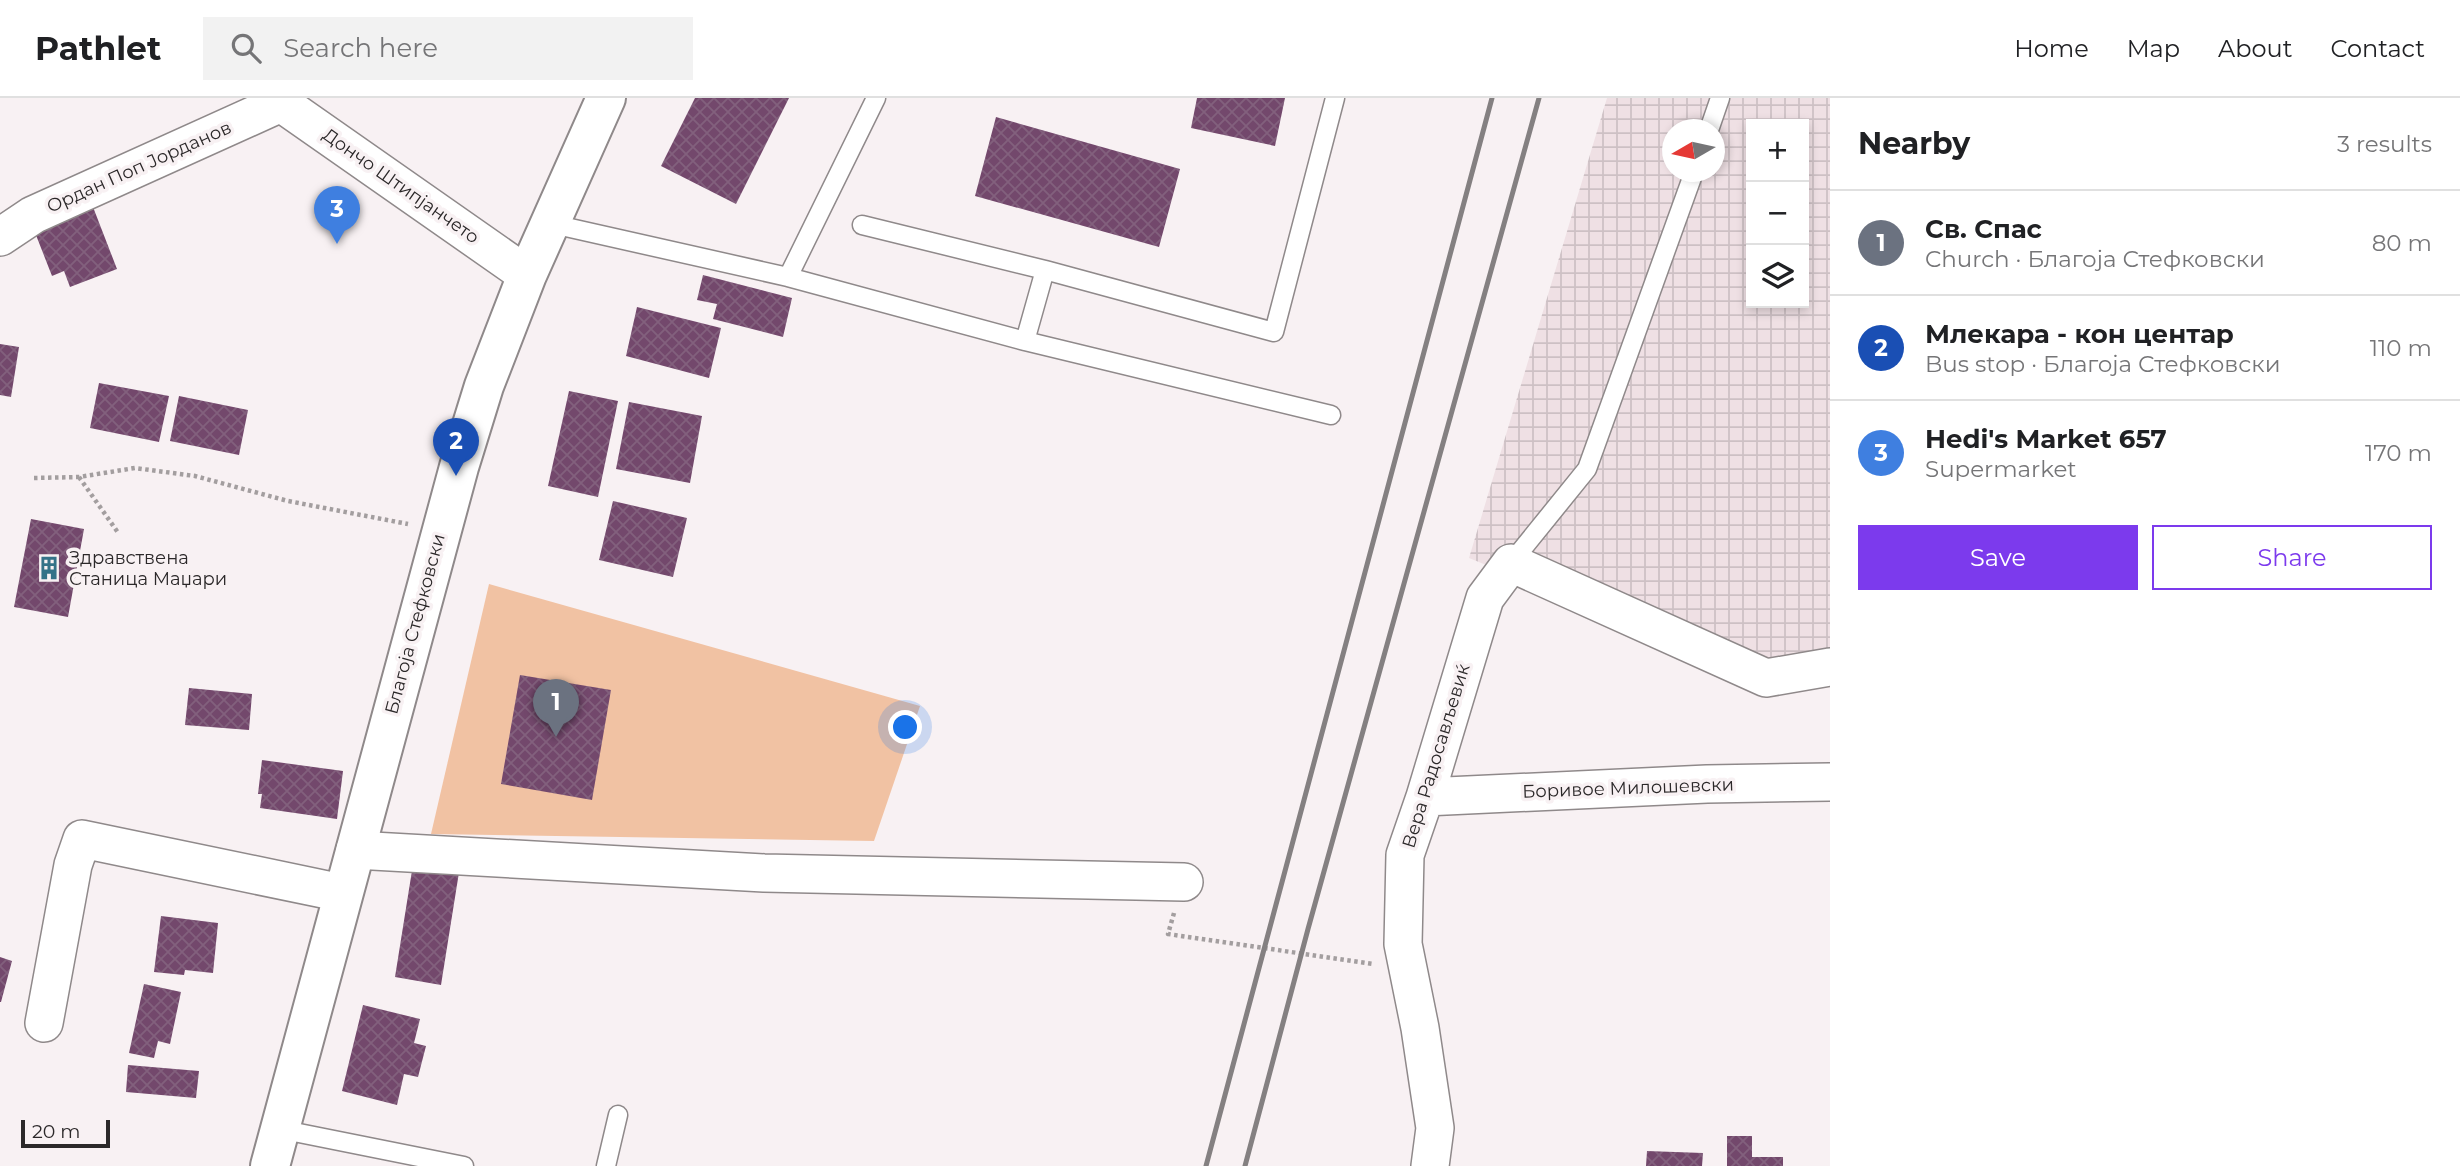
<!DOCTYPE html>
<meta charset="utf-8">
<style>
body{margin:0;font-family:Montserrat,sans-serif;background:#f2f2f2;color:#202124}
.controls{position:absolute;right:21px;top:21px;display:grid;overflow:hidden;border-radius:0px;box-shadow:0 4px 10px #0003}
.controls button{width:63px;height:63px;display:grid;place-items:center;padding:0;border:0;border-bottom:2px solid #e0e0e0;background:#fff;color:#202124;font:35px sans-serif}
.compass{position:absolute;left:1662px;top:21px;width:63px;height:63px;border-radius:50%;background:#fff;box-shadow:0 4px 10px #0003;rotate:261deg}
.scale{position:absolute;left:21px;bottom:18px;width:89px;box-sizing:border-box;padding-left:7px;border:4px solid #2b2829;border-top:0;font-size:19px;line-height:24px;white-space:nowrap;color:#2b2829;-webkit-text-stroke:5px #f8f1f3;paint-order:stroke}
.you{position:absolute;left:906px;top:630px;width:24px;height:24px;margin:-18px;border:5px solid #fff;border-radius:50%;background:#1a73e8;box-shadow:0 0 0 10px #1a73e833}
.badge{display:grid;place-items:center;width:46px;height:46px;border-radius:50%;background:#7c3aed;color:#fff;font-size:23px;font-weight:700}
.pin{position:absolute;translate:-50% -58px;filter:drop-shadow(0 2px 4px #0008)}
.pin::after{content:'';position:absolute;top:37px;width:24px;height:21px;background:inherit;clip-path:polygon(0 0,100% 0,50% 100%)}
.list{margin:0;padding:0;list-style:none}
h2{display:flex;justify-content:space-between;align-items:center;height:91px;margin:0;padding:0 28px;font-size:30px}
h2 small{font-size:23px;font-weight:400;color:#757577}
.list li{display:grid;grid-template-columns:46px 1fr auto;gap:21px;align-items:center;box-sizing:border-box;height:105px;padding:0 28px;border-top:2px solid #e0e0e0}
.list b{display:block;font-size:26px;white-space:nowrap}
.list p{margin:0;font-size:23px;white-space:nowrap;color:#757577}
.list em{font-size:23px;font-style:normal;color:#757577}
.actions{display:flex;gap:14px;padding:21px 28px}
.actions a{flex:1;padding:16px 0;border:2px solid #7c3aed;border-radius:0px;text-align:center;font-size:24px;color:#7c3aed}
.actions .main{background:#7c3aed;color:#fff}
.icon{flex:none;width:38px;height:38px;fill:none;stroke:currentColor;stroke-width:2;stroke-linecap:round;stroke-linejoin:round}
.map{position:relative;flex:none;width:1830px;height:1068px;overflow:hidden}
header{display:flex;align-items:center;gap:42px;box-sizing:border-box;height:98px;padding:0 35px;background:#fff;border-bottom:2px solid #e0e0e0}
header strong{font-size:33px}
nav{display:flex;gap:38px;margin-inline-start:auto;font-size:24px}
.search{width:490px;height:63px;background:#f2f2f2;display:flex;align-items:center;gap:18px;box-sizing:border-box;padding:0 24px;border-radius:0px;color:#757577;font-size:26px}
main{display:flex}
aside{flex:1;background:#fff}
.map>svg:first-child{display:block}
.industrial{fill:url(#industrial-grid);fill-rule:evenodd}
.grass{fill:#f1c2a3}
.building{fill:url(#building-cross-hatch)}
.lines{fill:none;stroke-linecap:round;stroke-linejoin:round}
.lane-casing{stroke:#8f898a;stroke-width:21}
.street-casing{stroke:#8f898a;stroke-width:40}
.secondary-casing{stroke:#8f898a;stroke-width:42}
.path{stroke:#a39e9f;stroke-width:4.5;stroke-dasharray:3.5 3.5;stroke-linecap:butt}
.lane{stroke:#fff;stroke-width:18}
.street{stroke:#fff;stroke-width:37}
.secondary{stroke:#fff;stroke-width:38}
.rail{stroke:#848081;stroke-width:5}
.labels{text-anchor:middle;stroke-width:7;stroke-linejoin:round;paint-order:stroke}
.street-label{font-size:18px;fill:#2b2829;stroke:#f8f1f3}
.poi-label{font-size:18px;fill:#2b2829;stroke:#f8f1f3;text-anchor:start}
</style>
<header>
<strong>Pathlet</strong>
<div class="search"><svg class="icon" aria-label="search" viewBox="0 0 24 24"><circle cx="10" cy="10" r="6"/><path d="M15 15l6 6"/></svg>Search here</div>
<nav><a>Home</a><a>Map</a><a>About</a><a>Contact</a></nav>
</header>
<main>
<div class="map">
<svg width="1830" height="1068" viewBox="0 0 1830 1068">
<defs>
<pattern id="industrial-grid" width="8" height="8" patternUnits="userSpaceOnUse" patternTransform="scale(1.75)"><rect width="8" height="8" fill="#efe0e4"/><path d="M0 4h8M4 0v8" fill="none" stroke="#cdc0c4"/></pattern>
<pattern id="building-cross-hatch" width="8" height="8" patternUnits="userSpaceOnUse" patternTransform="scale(1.75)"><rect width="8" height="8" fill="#73486c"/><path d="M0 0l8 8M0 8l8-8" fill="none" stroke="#82607d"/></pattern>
</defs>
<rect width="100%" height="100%" fill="#f8f1f3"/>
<path class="industrial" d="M1607 0H1830V559L1717 561 1469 460ZM1751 26H1804V205H1751ZM1672 32H1714V74H1672Z"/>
<path class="grass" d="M489 486 920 608 874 743 431 736Z"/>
<path class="building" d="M695 0H789L736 106 661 68Z
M1197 0H1285L1275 48 1191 30Z
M996 19 1180 71 1159 149 975 98Z
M93 109 117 171 70 189 64 173 52 178 34 132Z
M703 177 792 200 783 239 713 221 717 206 697 202Z
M637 209 721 230 709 280 626 258Z
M0 246 19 249 11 299 0 297Z
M99 285 169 298 159 344 90 330Z
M569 293 618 303 598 399 548 388Z
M179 298 248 312 239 357 170 343Z
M629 304 702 318 690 385 616 371Z
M613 403 687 420 673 479 599 462Z
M31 421 84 431 68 519 14 509Z
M520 577 611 592 592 702 501 686Z
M189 590 252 596 249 632 185 627Z
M262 662 343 673 337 721 260 710 262 696H258Z
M414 760 460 768 441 887 395 879Z
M161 818 218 825 213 875 185 872 184 877 154 874Z
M0 859 12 863 1 904H0Z
M144 886 181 894 170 946 158 943 154 960 129 955Z
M363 907 420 921 414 945 426 948 418 979 404 976 397 1007 342 993Z
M128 967 199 973 196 1000 126 994Z
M1727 1038H1752V1059H1783V1068H1727Z
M1647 1053 1703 1055 1702 1068H1646Z"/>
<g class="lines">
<g class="lane-casing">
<path id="lane" d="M1709 32 1720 0
M548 125 788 179 1025 243 1331 317
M862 127 1045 172 1274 234 1335 0
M788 179 876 0
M1025 243 1045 172
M1511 465 1587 371 1694 74
M279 1031 464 1068
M606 1068 618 1017"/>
</g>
<g class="street-casing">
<path id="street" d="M274 0 527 177
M0 139 33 117 281 5
M1425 699 1707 686 1830 684
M355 752 764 775 1184 784
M44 925 73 767 82 741 342 795
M1430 1068 1435 1030 1420 930 1403 846 1405 757 1425 699 1485 500 1511 465 1766 580 1830 569"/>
</g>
<g class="secondary-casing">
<path id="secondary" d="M270 1068 459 369 484 288 527 177 606 0"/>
</g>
<path class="path" d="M79 379 119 436
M34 380 79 379 135 370 195 378 288 403 408 426
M1174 815 1168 836 1373 866"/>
<use href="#lane" class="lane"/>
<use href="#street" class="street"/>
<use href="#secondary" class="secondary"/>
<path class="rail" d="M1206 1068 1492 0
M1245 1068 1308 831 1539 0"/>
</g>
<defs>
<g id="building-bare" transform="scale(1.89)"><path d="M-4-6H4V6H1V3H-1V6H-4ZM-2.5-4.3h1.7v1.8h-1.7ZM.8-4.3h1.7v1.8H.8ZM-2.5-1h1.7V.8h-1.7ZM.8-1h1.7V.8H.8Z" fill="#347288" stroke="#f8f1f3" stroke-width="2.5" paint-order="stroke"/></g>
</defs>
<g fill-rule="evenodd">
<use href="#building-bare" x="49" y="470"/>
</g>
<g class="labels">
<g class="street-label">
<text transform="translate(139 69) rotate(-24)" y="6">Ордан Поп Јорданов</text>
<text transform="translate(401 88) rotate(35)" y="6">Дончо Штипјанчето</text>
<text transform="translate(415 526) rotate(-75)" y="6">Благоја Стефковски</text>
<text transform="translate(1436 658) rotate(-73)" y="6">Вера Радосављевиќ</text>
<text transform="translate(1628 690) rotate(-2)" y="6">Боривое Милошевски</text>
</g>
<g class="poi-label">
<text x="69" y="466">Здравствена<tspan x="69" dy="21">Станица Маџари</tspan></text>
</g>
</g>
</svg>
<div class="controls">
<button>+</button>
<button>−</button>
<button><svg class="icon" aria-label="layers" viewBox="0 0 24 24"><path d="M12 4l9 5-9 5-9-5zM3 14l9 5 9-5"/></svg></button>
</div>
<svg class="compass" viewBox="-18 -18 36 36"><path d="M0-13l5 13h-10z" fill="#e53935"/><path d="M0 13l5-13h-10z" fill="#757577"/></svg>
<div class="scale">20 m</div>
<div class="you"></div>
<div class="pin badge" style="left:556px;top:639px;background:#6b7280">1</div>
<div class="pin badge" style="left:456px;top:378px;background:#1a4fb4">2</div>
<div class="pin badge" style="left:337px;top:146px;background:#3f7fe0">3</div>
</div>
<aside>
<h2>Nearby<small>3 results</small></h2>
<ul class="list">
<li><span class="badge" style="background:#6b7280">1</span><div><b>Св. Спас</b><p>Church · Благоја Стефковски</p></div><em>80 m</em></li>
<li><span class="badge" style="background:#1a4fb4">2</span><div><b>Млекара - кон центар</b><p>Bus stop · Благоја Стефковски</p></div><em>110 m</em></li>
<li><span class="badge" style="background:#3f7fe0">3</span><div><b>Hedi's Market 657</b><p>Supermarket</p></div><em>170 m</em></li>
</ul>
<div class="actions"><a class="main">Save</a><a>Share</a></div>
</aside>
</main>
